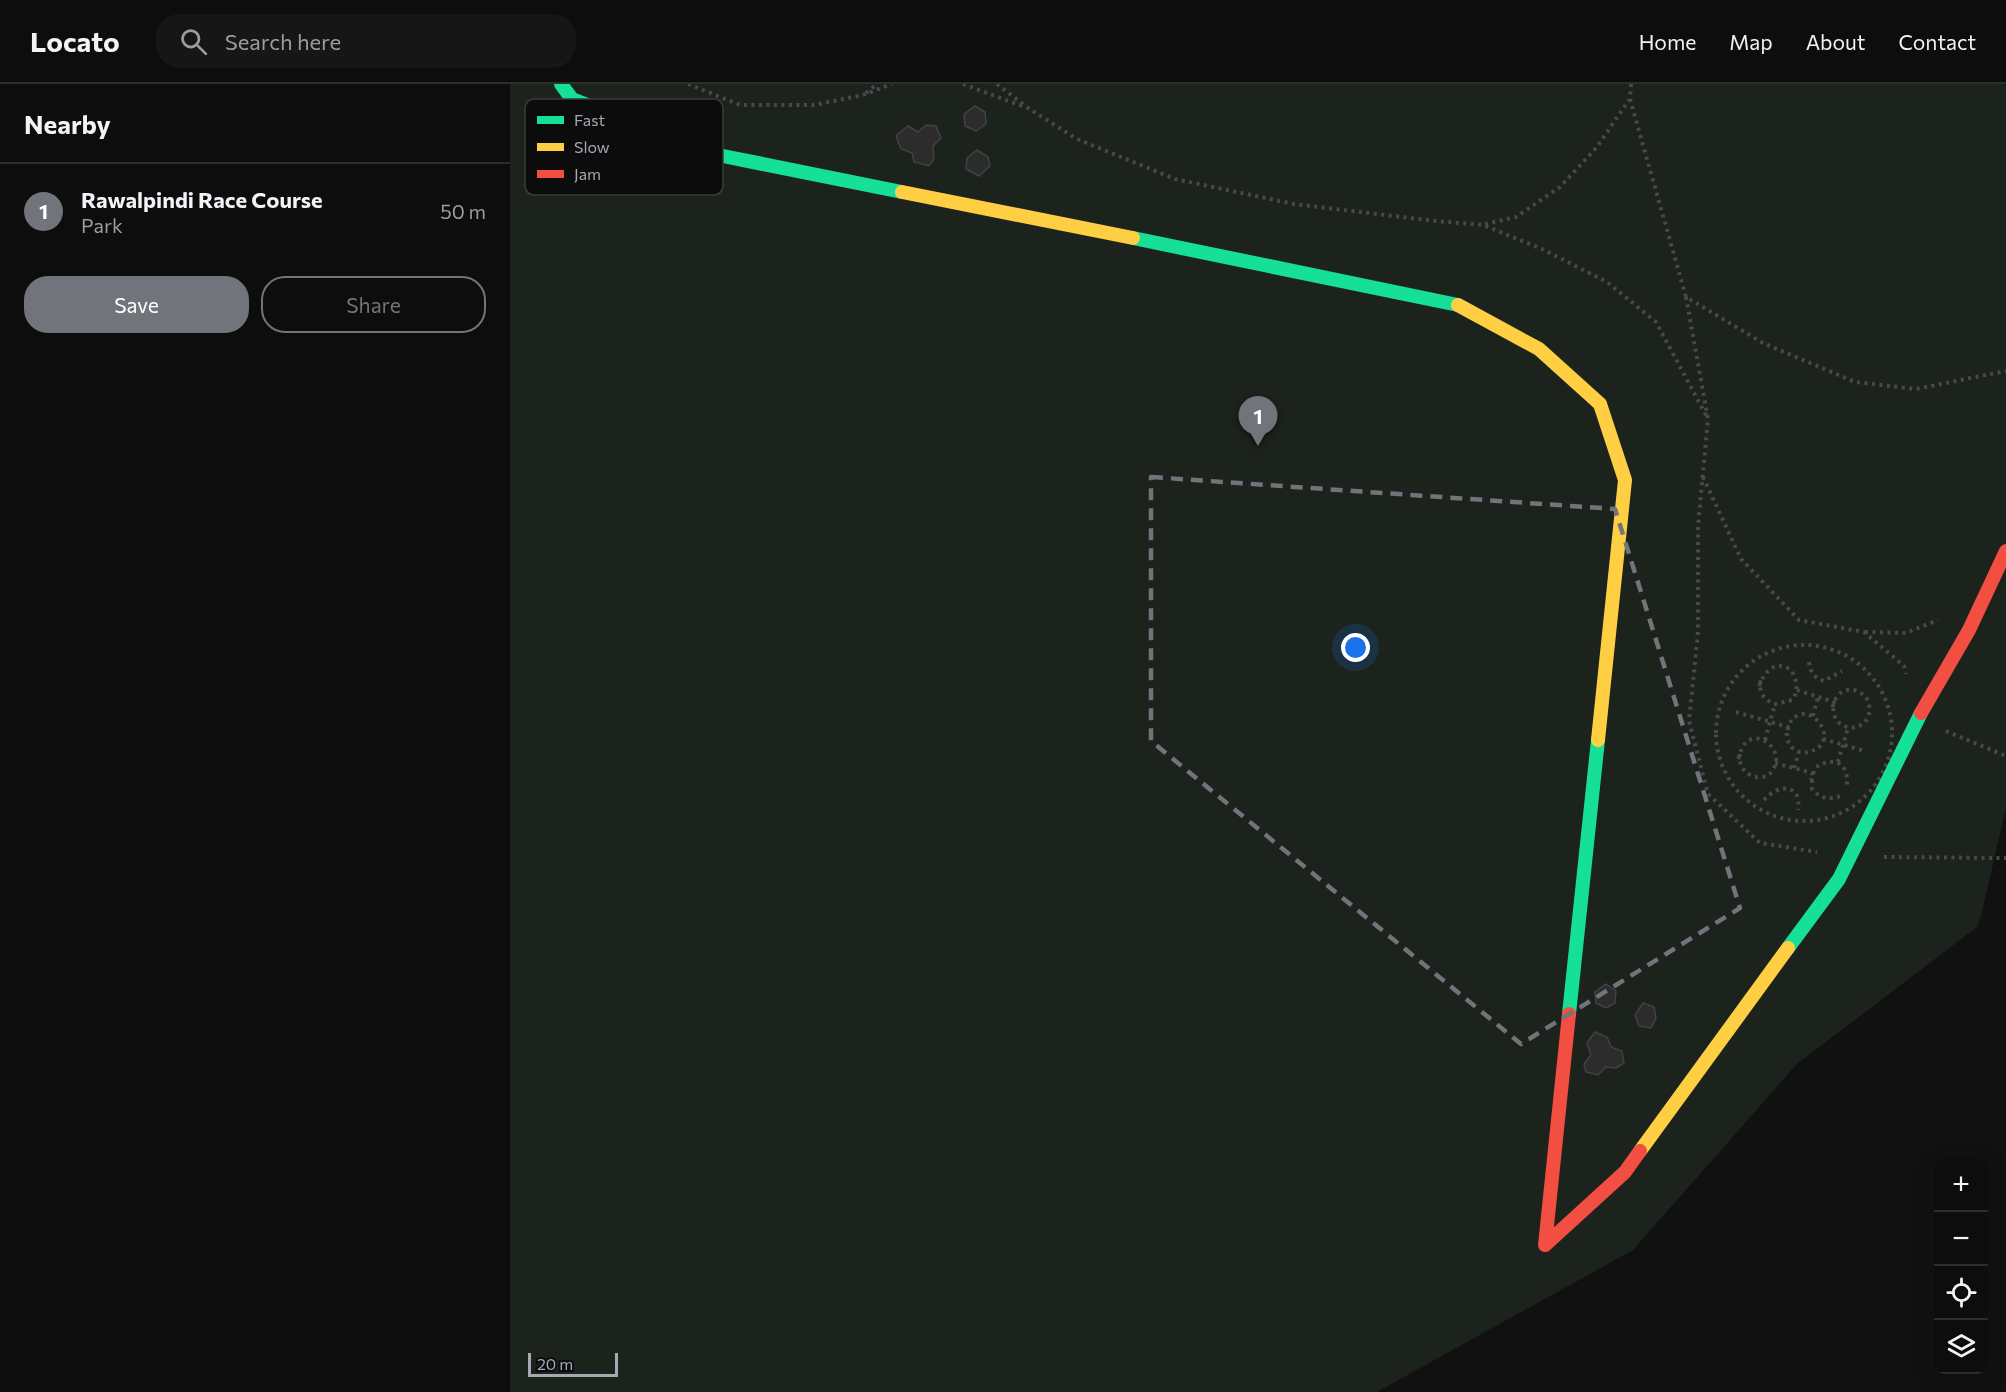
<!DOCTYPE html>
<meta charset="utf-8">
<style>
body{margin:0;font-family:Commissioner,sans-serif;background:#161617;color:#f1f3f6}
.controls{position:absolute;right:18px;bottom:18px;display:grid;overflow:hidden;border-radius:12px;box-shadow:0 6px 24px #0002}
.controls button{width:54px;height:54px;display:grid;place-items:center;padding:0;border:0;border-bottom:2px solid #2d2d2e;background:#0d0d0e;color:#f1f3f6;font:30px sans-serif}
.scale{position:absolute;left:18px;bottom:15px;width:90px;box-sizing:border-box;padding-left:6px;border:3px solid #a4a9b2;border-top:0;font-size:16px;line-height:21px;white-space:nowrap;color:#a4a9b2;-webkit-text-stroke:4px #0c0c0d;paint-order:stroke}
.you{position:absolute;left:846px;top:564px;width:21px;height:21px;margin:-15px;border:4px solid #fff;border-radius:50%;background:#1a73e8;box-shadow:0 0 0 9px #1a73e833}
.badge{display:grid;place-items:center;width:39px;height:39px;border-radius:50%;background:#71747a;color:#fff;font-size:20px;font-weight:700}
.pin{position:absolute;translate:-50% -50px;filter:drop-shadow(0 2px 3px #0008)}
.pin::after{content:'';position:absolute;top:32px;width:21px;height:18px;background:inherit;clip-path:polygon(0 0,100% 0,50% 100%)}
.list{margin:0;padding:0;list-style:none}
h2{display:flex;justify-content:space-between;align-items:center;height:78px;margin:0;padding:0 24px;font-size:26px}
h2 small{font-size:20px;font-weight:400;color:#9a9c9e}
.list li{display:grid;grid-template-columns:39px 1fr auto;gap:18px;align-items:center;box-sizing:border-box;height:96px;padding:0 24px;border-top:2px solid #2d2d2e}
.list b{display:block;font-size:22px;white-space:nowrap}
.list p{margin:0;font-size:20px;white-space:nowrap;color:#9a9c9e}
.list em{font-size:20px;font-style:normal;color:#9a9c9e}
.actions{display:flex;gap:12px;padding:18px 24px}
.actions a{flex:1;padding:14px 0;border:2px solid #71747a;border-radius:24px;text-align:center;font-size:21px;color:#71747a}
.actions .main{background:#71747a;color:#fff}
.icon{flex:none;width:33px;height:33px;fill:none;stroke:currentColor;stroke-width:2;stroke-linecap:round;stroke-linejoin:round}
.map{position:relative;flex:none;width:1496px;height:1308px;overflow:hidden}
header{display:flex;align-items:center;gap:36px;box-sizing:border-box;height:84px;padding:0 30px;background:#0d0d0e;border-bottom:2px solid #2d2d2e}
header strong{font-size:28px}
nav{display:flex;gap:33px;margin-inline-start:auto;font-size:21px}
.search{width:420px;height:54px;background:#161617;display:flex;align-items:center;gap:15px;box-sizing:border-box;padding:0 21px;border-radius:24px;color:#9a9c9e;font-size:22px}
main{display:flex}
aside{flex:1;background:#0d0d0e}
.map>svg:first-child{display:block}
.park{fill:#1c221c}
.building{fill:#2c2c2d;stroke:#414245;stroke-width:1.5}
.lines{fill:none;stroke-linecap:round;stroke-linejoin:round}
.path{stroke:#48494c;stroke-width:4;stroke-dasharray:3 4.5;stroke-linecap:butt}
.fast{stroke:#16e098;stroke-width:14}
.slow{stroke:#ffcf43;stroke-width:14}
.jam{stroke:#f24e42;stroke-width:14}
.marked{fill:none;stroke:#71747a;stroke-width:4.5;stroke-dasharray:12 8;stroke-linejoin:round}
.key{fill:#0c0c0d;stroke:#3a3b3f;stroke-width:1.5}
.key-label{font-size:16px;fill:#a4a9b2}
</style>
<header>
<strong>Locato</strong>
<div class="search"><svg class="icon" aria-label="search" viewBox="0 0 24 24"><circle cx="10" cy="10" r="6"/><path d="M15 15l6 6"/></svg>Search here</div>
<nav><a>Home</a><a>Map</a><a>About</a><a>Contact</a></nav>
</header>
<main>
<aside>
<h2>Nearby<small></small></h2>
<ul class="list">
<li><span class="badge">1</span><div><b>Rawalpindi Race Course</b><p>Park</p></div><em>50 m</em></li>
</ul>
<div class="actions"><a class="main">Save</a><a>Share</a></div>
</aside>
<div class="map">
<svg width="1496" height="1308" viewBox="0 0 1496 1308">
<rect width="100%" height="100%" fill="#111112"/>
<path class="park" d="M0 0H1496V724L1471 832 1467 843 1287 980 1123 1166 867 1308H0Z"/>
<path class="building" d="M465 22 475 28 476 40 466 47 455 42 454 30Z
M416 41 426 42 431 54 423 62 424 75 419 82 404 78 402 69 391 65 386 52 398 42 408 48Z
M467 66 478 73 480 82 469 92 456 85 457 74Z
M1096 900 1106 907 1105 919 1096 924 1086 919 1085 908Z
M1133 919 1144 923 1146 934 1141 944 1129 942 1125 931Z
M1085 948 1097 953 1101 963 1112 967 1114 979 1106 984 1096 983 1088 991 1076 988 1074 980 1081 971 1077 959Z"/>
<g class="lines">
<path class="path" d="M178 0 230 21H304L353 11 382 0
M453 0 512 22
M487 0 518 24 567 55 665 95 784 120 925 137 973 141 1032 165 1097 198 1146 238 1198 335
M1121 0 1120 15 1176 213 1253 259 1345 298 1406 305 1496 287
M356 9 367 0
M975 140 1006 133 1050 103 1087 63 1119 16
M1176 213 1198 335 1188 442V548L1179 637 1198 710 1250 759 1307 768
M1193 393 1231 475 1289 536 1354 548 1394 582 1396 590
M1355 548 1396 549 1428 536
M1206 649a88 88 0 1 1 176 0a88 88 0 1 1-176 0Z
M1299 578C1300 588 1305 595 1314 597L1332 587
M1249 602C1255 588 1264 575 1281 586 1287 596 1289 607 1282 616L1265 620C1253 616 1248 607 1251 594
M1287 606 1324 618C1317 651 1364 652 1359 621 1357 607 1336 599 1327 613 1324 616 1323 622 1322 626
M1226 628 1278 643C1275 656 1279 665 1292 669 1338 665 1301 611 1281 637 1279 641 1277 647 1276 651
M1303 632 1308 613
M1436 647 1496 672
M1313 655 1355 667
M1255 656 1265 620
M1228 675C1230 671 1231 665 1233 662 1246 643 1274 664 1264 684 1257 701 1225 694 1230 667
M1328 678 1338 644
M1265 679 1302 689V705C1312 716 1320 716 1333 711
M1284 684 1289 668
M1301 697 1305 684C1324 671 1339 679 1337 702
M1254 716C1269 699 1292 700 1288 726
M1374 773 1496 774"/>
<path class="fast" d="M51 0 62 15 203 70 392 108
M623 154 948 221
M1278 864 1329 795 1411 629
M1059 930 1088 656"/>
<path class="slow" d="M392 108 623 154
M948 221 1029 265 1090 320 1115 396 1088 656
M1130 1067 1278 864"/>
<path class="jam" d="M1411 629 1459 546 1496 467
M1059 930 1035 1161 1115 1088 1130 1067"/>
</g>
<path class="marked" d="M641 393 1105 425 1230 824 1011 960 641 657Z"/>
<rect x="15" y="15" width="198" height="96" rx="9" class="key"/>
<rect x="27" y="32" width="27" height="8" fill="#16e098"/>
<rect x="27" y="59" width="27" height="8" fill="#ffcf43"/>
<rect x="27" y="86" width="27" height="8" fill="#f24e42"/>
<g class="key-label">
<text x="64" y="42">Fast</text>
<text x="64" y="69">Slow</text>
<text x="64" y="96">Jam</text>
</g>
</svg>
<div class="controls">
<button>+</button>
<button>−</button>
<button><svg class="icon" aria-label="locate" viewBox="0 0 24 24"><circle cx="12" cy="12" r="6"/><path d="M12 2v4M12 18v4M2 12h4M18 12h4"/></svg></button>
<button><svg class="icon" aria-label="layers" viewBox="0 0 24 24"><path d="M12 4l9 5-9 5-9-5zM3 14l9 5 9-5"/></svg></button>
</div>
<div class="scale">20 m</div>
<div class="you"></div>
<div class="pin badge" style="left:748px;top:362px">1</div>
</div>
</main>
